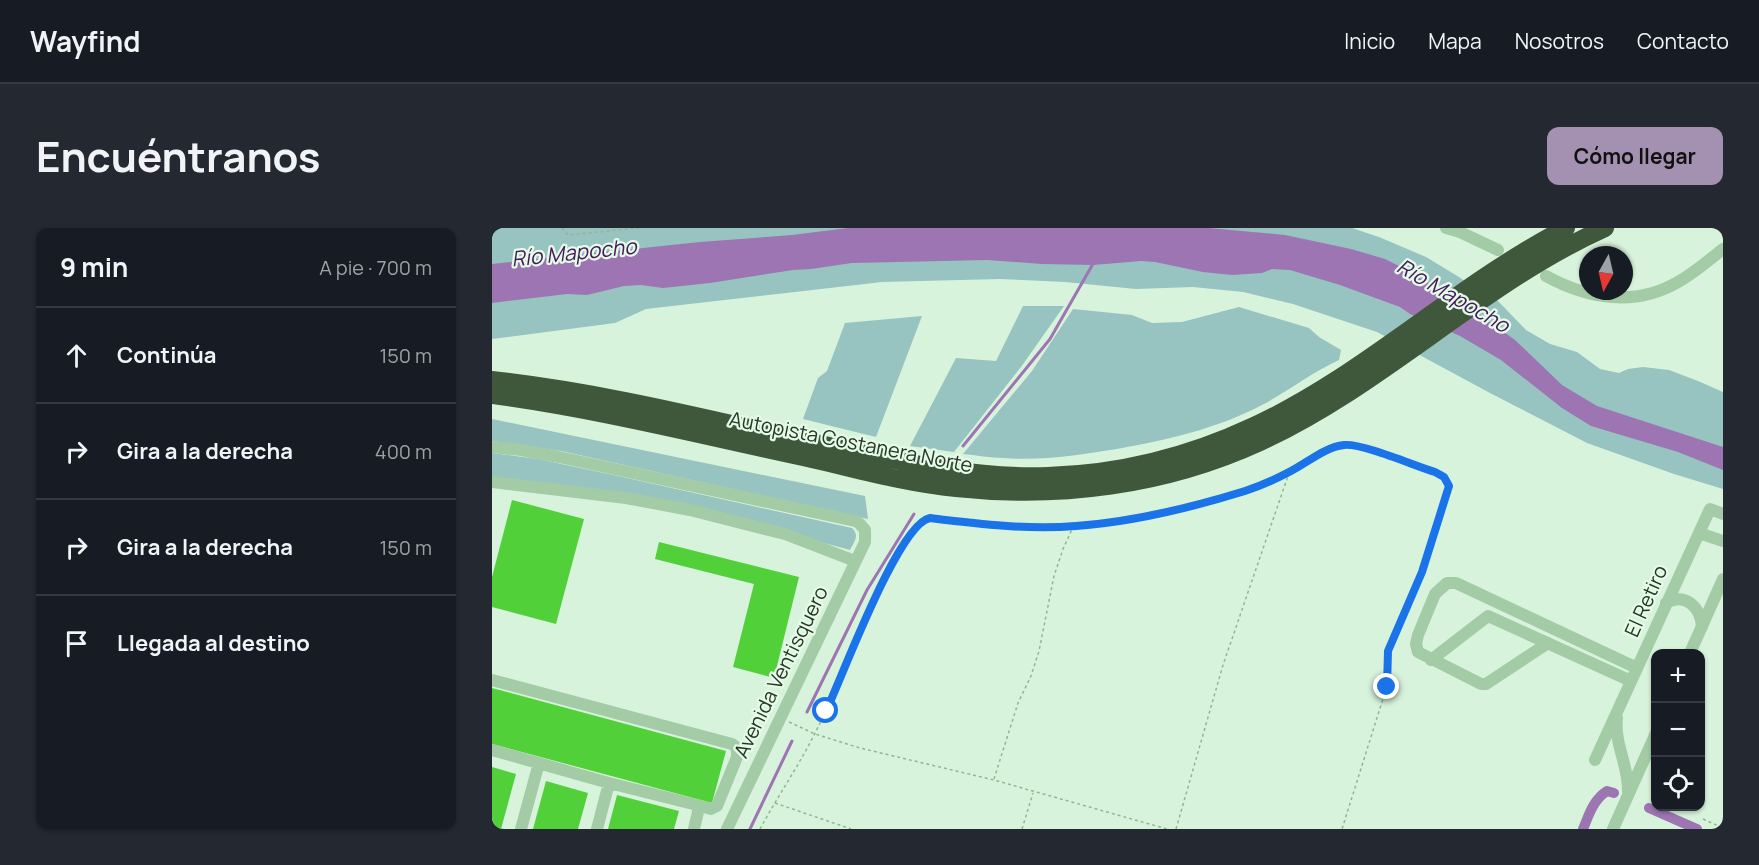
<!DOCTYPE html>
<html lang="es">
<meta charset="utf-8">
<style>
body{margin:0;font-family:Manrope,sans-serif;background:#242831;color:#f1f3f6}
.controls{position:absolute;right:18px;bottom:18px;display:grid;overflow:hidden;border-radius:12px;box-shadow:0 2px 4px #0004}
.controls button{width:54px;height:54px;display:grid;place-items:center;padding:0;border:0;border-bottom:2px solid #363941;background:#171b24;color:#f1f3f6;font:30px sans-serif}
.compass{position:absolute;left:1087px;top:18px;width:54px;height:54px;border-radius:50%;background:#171b24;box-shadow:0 2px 4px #0004;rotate:188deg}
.stop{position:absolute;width:18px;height:18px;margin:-14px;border:4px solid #1a73e8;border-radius:50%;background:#fff}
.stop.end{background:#1a73e8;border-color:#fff;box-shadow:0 2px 6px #0008}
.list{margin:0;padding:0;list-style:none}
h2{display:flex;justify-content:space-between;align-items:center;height:78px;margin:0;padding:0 24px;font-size:26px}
h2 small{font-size:20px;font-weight:400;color:#9ea1a6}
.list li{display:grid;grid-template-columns:39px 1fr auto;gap:18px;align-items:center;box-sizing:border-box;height:96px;padding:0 24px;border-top:2px solid #363941}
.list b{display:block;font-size:22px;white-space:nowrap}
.list em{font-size:20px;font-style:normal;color:#9ea1a6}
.icon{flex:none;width:33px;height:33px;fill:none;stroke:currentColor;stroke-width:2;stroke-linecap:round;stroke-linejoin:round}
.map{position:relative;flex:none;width:1231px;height:601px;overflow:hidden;border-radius:12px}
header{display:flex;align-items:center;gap:36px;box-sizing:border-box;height:84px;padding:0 30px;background:#171b24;border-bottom:2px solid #363941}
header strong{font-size:28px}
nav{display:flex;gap:33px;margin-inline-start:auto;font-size:21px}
.intro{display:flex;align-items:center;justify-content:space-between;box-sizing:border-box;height:144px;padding:0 36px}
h1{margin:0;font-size:42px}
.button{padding:15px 27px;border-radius:12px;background:#a490b0;color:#111;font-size:21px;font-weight:700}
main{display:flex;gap:36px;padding:0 36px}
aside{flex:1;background:#171b24;border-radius:12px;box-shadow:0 2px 4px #0004}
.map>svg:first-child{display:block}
.green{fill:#97c3c1}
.water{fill:#9d75b2}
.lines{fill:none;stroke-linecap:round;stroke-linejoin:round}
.stream{stroke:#9d75b2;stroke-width:3}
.canal{stroke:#9d75b2;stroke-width:10}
.building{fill:#51d03a}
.path{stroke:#8eb88f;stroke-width:1.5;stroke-dasharray:3 3;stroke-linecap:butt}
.minor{stroke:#a3cca6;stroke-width:12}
.highway{stroke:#3f583c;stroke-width:18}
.route{stroke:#1a73e8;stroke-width:8}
.labels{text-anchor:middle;stroke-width:4.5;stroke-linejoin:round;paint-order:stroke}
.street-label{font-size:20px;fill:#273726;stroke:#e5fbe8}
.water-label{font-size:21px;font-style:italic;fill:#45185b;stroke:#e5fbe8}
</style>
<header>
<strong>Wayfind</strong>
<nav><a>Inicio</a><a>Mapa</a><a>Nosotros</a><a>Contacto</a></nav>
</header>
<div class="intro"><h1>Encuéntranos</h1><a class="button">Cómo llegar</a></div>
<main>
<aside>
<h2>9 min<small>A pie · 700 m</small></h2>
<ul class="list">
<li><svg class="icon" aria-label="ahead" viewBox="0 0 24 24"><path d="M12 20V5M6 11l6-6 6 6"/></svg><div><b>Continúa</b></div><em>150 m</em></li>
<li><svg class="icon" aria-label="right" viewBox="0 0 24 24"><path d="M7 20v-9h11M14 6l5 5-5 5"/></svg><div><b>Gira a la derecha</b></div><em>400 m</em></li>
<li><svg class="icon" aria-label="right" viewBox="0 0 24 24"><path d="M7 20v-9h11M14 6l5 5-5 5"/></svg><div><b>Gira a la derecha</b></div><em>150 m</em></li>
<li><svg class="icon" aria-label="arrive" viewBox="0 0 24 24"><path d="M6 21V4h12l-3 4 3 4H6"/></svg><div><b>Llegada al destino</b></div></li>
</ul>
</aside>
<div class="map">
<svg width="1231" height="601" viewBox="0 0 1231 601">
<rect width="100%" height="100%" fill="#d8f3dc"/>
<path class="green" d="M0 0H860L887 9 934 29 967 49 993 68 1005 72 1034 102 1058 116 1085 124 1108 141 1127 145 1136 141 1151 139 1177 142 1206 153 1231 164V261L1182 246 1095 215 998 165 885 104 801 76 751 64 701 59 644 61 573 54 508 51 390 54 154 81 123 95 0 111Z
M531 78H572L529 139 462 224 418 218 464 130 504 133Z
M747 79 817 100 827 109 849 122 847 132C819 145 795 164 768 178 724 201 674 212 625 221 587 227 550 233 512 230 498 230 484 227 471 226L540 143 581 81 640 87 660 95 690 94Z
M430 88 384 209 311 191 326 150 335 143 353 95Z
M0 191 373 268 376 291 69 223 0 213Z
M0 225 46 231 126 248 360 300C368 308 362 314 358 322L214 283 0 252Z"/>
<path class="water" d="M356 0H717L793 7 859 21 893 31 915 42 991 89 1023 112 1070 157 1105 178 1231 219V242L1186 224 1099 198 1070 180 1009 132 968 108 918 86 908 79 848 57 798 42 780 41 770 45 740 47 711 44 663 34 649 33 601 37 550 36 495 32 360 35 319 41 301 42 218 55 171 60 149 57 132 58 95 67 75 66 0 75V36L208 14 300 7Z"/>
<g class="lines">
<path class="stream" d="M471 218 558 111 602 34
M315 484 375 362 422 286
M258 601 300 513"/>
<path class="canal" d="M1157 580 1205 601
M1091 601C1097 587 1101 572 1115 563L1122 565"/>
</g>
<path class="building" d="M20 272 92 291 64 396 0 379V349Z
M167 314 307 349 282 450 241 439 262 356 163 331Z
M0 460 234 523 220 575 0 516Z
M0 539 24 546 9 601H0Z
M54 553 96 565 86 601H41Z
M125 567 187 583 182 601H116Z"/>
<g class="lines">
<path class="path" d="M70 0 76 7 147 0
M297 494 323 506 368 520 502 552 675 601
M502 551 526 475 539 448 547 423 562 348 571 321 581 299
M283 575 359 601
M1211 591 1231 600
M268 601C287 566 310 533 327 497 345 462 404 297 438 290 486 297 536 302 584 298 641 294 699 281 754 263 769 258 785 250 800 243 816 234 834 218 853 217 865 216 943 241 952 250 956 253 957 257 957 262L930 344 896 423 895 458 850 601
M530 601 541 565
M684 601 731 437 797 245"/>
<path class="minor" d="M954 0 968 4 1006 22
M1054 48C1096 71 1143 79 1186 54 1202 45 1217 32 1231 21
M0 219 29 222 67 229 363 293 367 295 373 302V314L235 601
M0 254 134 270 198 282 293 306 363 333
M1207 305 1231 313
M1174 375C1194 364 1209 380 1210 399
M1056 415 994 456H989L926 424 924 416 926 407 943 366 955 355H964L1145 440
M1198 425 1231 351
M939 432 996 388 1139 453
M0 452 240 516 245 520V529L225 578 219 581 205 577
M1125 490C1122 516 1137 538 1136 564
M0 522 117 555 205 577 206 584 202 601
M1103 532 1218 281 1231 286
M29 601 47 535
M105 601 117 555
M1121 601 1164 505"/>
<path class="highway" d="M0 152C111 164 220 192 328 216 403 232 479 251 556 248 627 246 698 228 762 198 874 146 964 57 1074 0
M0 167C105 181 208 207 311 229 361 240 412 255 464 260 567 271 672 258 768 214 892 157 989 56 1113 0"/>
</g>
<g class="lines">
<path class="route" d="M334 483C350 450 406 296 438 290 487 296 535 302 584 298 641 294 698 280 753 263 768 258 784 251 799 243 815 235 833 219 852 217 870 215 923 238 943 244L952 249 957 258 930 344 896 423 895 459"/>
</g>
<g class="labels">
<g class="street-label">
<text transform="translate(359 214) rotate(11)" y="7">Autopista Costanera Norte</text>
<text transform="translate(1154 373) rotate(-66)" y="7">El Retiro</text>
<text transform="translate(289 444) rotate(-64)" y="7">Avenida Ventisquero</text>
</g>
<g class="water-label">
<text transform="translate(82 25) rotate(-6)" y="7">Río Mapocho</text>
<text transform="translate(961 68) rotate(30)" y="7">Río Mapocho</text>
</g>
</g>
</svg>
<div class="controls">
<button>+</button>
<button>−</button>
<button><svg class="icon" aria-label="locate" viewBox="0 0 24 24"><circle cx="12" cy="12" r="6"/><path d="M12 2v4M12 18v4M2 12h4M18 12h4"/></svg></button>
</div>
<svg class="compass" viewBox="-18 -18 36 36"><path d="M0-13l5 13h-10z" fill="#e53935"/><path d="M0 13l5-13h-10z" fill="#9ea1a6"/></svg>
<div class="stop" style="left:334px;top:483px"></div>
<div class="stop end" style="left:895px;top:459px"></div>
</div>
</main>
